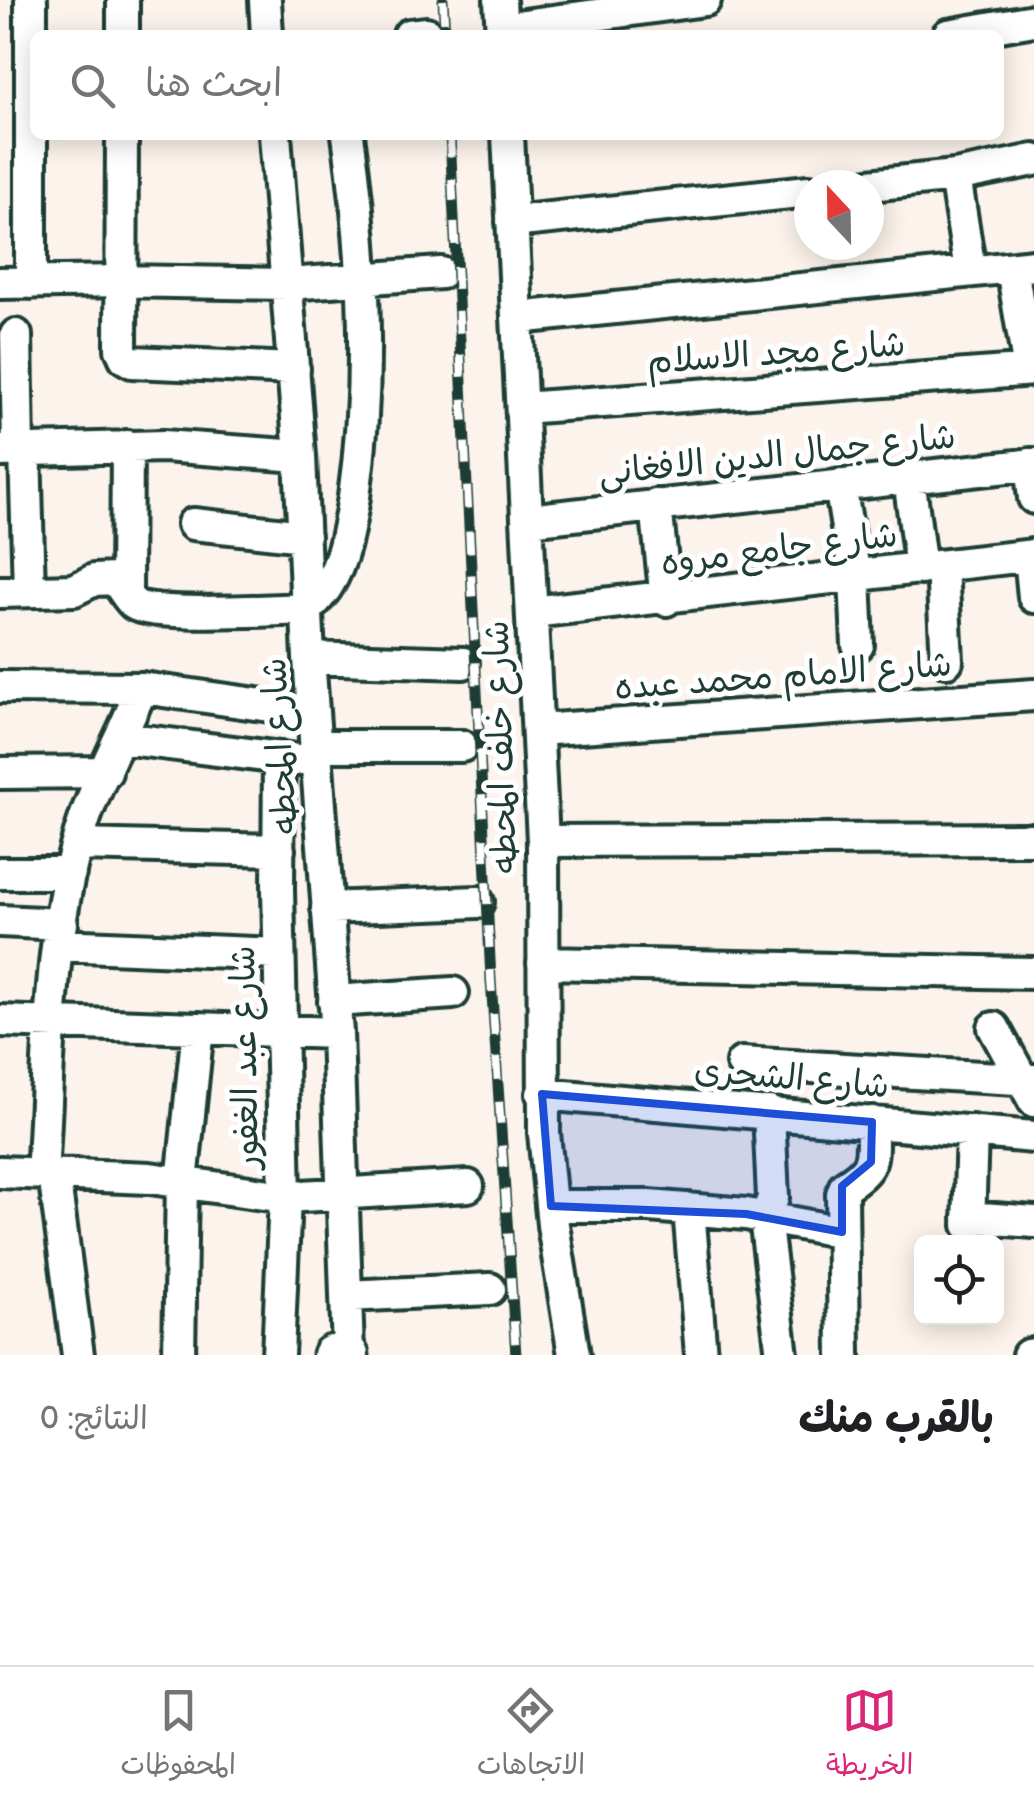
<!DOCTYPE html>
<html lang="ar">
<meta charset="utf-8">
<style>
body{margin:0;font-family:"Balsamiq Sans","Playpen Sans Arabic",sans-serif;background:#f2f2f2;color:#202124;direction:rtl}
.controls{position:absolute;right:30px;bottom:30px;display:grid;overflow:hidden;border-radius:15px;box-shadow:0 5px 25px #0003}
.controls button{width:90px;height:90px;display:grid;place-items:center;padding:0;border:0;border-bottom:2px solid #e0e0e0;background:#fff;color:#202124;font:50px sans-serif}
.compass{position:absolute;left:794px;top:170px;width:90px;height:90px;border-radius:50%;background:#fff;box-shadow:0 5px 25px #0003;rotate:338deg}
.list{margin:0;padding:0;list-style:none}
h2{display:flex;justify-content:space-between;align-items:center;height:130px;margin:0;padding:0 40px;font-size:42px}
h2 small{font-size:32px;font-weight:400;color:#757577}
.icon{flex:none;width:55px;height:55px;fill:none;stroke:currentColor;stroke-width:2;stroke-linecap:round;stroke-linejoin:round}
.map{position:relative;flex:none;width:1034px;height:1355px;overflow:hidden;direction:ltr}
.search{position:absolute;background:#fff;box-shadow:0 5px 25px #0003;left:30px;right:30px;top:30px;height:110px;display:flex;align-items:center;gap:25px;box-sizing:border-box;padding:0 35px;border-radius:15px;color:#757577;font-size:38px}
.sheet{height:310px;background:#fff}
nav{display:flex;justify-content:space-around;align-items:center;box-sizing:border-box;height:140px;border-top:2px solid #e0e0e0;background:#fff;font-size:28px;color:#757577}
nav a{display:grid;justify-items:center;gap:5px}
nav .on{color:#db2777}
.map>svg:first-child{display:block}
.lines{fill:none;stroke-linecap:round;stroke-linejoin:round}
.minor-casing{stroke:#1f3d34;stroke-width:38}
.major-casing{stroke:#1f3d34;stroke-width:45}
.minor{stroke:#fff;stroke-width:30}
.major{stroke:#fff;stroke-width:38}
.rail-casing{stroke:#1f3d34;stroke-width:11}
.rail{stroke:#fff;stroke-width:8;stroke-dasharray:22;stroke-linecap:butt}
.marked{fill:#1d4ed8;fill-opacity:0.2;stroke:#1d4ed8;stroke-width:8;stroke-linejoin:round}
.labels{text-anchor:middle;stroke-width:10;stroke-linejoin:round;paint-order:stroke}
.street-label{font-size:35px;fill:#1f3d34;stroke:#fff}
</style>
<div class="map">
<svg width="1034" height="1355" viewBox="0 0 1034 1355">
<rect width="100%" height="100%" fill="#fcf4ec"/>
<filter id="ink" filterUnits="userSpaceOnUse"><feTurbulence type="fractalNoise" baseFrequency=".01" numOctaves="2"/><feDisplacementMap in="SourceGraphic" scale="20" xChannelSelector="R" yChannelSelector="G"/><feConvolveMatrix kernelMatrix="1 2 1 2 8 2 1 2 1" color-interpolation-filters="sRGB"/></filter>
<g filter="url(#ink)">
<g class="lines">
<g class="minor-casing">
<path id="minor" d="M31 0V283
M265 0 267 35
M500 0 502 35
M502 28 705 0
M123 35V0
M409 35 426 33
M948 35 1034 20
M122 135 121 349 125 358 132 362 294 369
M275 135 300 456 309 658 337 1033 348 1353
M508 135 543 841 544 1133 553 1225 574 1355
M955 176 970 270
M869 185 955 176 1034 160
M512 222 809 191
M1012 268 1029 370
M0 283 121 281 288 284 441 273
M517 318 1034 265
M16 335 18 450
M522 408 1034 370
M25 449 29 591
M0 451 163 446 300 456
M1030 464 1034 498
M909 478 921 569
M840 485 855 577 858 645
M656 505 666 600
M528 520 1034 464
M193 524 304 536
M1030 556 1034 597
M942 567 947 661
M0 592 74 590 94 580 115 579C121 586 127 598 134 604 152 617 280 610 308 609 315 601 323 594 328 585 344 560 349 526 354 497 371 378 365 254 348 135
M126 592 127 446
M532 612 1034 555
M309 658 463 663
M0 687 142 688 313 712
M538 730 1034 695
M121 738 297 760
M315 746H462
M0 773 106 772
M543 841 1034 839
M78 845 279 850
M0 873H70
M327 908 478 902
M0 921 62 924
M58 945 279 954
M543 963 1034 973
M334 1001 453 993
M0 1021 337 1033
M994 1028 1034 1101
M742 1063 1034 1080
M542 1094 1034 1137
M769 1112 773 1198 765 1218 782 1355
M0 1172 150 1178 285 1197 468 1186
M42 1174C50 1058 47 925 86 815 102 772 124 731 142 688
M54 1174 78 1355
M551 1206H649L746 1214 842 1232
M689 1209 701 1355
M969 1217 1034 1222
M969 1225 972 1131
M347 1296 490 1289
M179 1355 182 1182 198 1028
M278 1355 285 1197 278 890 279 758
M844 1355 842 1194 845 1186C878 1166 871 1157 872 1122
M1028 1355 1034 1354"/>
</g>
<g class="major-casing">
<path id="major" d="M332 1355H349"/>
</g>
<use href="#minor" class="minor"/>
<use href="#major" class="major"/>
<g class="rail-casing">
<path id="rail" d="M443 0 445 35
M450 135 491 980 516 1355"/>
</g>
<use href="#rail" class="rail"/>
</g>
</g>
<path class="marked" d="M542 1094 872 1122 871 1162 842 1186V1232L746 1214 551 1206Z"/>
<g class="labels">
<g class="street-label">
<text transform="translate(776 352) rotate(-4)" y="12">شارع مجد الاسلام</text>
<text transform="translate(777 454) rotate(-6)" y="12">شارع جمال الدين الافغانى</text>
<text transform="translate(779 548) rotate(-7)" y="12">شارع جامع مروه</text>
<text transform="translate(783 675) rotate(-4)" y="12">شارع الامام محمد عبده</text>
<text transform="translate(279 746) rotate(-94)" y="12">شارع المحطه</text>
<text transform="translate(500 747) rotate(-92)" y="12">شارع خلف المحطه</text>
<text transform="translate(244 1057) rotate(-91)" y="12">شارع عبد الغفور</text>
<text transform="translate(792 1077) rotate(5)" y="12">شارع الشحرى</text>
</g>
</g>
</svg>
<div class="controls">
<button><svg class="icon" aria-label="locate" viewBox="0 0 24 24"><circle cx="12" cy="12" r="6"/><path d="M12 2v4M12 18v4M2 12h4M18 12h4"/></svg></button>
</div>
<svg class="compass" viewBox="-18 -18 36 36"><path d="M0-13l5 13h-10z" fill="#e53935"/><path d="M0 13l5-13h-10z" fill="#757577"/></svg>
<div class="search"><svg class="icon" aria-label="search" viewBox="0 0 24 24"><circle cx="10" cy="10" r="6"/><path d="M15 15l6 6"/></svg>ابحث هنا</div>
</div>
<section class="sheet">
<h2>بالقرب منك<small>النتائج: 0</small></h2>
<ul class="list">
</ul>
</section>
<nav>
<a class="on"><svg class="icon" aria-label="map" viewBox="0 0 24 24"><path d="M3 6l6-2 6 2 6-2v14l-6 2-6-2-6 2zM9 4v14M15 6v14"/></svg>الخريطة</a>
<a><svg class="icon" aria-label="directions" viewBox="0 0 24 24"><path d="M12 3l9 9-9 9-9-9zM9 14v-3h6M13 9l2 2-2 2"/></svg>الاتجاهات</a>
<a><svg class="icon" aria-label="saved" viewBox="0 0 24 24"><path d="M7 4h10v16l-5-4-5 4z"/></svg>المحفوظات</a>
</nav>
